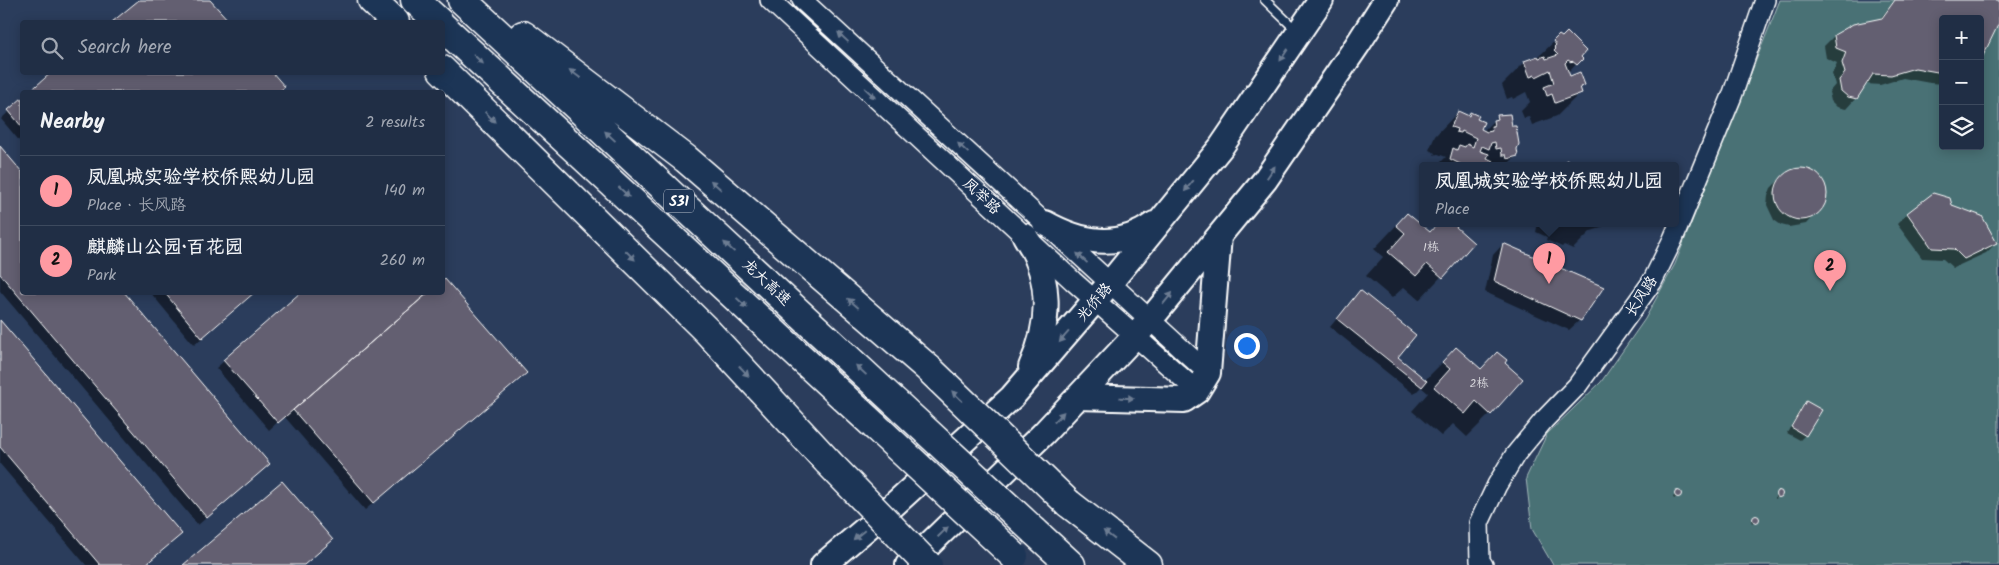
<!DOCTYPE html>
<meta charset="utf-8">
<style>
body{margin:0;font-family:Kalam,"LXGW WenKai TC",sans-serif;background:#28364c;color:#f1f3f6}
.controls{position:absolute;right:15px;top:15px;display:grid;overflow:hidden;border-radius:5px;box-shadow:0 2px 12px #0003}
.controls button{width:45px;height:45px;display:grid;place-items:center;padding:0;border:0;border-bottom:1px solid #3d4a5e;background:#202e45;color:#f1f3f6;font:25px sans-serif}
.you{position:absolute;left:1246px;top:345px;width:18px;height:18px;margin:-12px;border:4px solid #fff;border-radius:50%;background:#1a73e8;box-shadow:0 0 0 8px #1a73e833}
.badge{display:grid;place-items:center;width:32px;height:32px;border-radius:50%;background:#ff9aa2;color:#111;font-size:16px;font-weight:700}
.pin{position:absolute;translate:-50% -41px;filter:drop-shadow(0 1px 2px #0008)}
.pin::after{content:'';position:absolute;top:26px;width:18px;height:15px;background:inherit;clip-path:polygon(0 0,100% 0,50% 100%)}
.popup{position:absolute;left:1419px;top:162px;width:260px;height:65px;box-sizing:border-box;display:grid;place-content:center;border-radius:5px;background:#202e45;filter:drop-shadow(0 1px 4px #0005);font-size:16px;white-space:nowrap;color:#a2a8b3}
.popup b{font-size:19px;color:#f1f3f6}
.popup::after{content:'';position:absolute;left:50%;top:100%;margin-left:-10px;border:10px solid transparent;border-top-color:#202e45}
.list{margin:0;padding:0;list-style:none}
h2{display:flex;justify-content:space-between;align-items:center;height:65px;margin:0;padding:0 20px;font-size:21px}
h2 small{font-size:16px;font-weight:400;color:#a2a8b3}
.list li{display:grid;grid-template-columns:32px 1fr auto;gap:15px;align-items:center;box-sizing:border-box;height:70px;padding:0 20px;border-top:1px solid #3d4a5e}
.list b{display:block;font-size:19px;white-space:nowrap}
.list p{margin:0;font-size:16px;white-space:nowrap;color:#a2a8b3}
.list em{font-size:16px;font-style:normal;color:#a2a8b3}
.icon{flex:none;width:28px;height:28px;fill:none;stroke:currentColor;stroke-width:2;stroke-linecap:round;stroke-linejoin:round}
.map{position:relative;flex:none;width:1999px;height:565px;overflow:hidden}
.search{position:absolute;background:#202e45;box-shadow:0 2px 12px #0003;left:20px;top:20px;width:425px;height:55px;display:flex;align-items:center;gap:12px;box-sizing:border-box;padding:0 18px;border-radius:5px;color:#a2a8b3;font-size:19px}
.panel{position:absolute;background:#202e45;box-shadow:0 2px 12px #0003;left:20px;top:90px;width:425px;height:205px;border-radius:5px}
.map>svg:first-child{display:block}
.green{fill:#487175;stroke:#a4b8ba;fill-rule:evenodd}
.shadow{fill:#0007}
.building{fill:#635f71;stroke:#fff}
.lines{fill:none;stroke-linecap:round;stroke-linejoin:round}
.service-casing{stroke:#fff;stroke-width:11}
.tertiary-casing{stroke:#fff;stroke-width:22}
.primary-casing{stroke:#fff;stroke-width:28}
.motorway-casing{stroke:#fff;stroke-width:31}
.service{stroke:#1d3557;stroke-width:8}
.tertiary{stroke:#1d3557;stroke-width:19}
.primary{stroke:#1d3557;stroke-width:24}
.motorway{stroke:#1d3557;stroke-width:28}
.motorway-bridge-casing{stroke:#fff;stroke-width:31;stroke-linecap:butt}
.motorway-bridge{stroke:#1d3557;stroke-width:28}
.oneway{fill:#6c7c92}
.labels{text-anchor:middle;stroke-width:4.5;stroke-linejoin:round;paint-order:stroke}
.number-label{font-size:12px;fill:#d8d7dc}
.shield{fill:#1d3557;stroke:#bbc2cd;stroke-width:1}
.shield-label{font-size:14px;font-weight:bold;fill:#fff}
.street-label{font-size:15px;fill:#fff;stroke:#1d3557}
</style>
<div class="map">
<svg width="1999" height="565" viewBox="0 0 1999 565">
<rect width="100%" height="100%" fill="#2b3d5c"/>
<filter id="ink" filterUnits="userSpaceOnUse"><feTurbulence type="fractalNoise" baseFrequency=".02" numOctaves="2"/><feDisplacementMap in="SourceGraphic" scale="10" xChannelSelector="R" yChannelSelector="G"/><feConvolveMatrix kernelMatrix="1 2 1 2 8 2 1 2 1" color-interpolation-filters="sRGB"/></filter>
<g filter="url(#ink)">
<path class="green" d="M1780 0H1999V565H1553L1532 529 1526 478 1547 434 1601 382 1645 319 1675 264ZM1943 19H1980V146H1943Z"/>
<path class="shadow" d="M141 0H209L228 22H114Z
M1895 0H1999V21L1980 19H1943V84L1930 83 1903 78 1880 85 1866 84 1856 98 1846 109 1837 107 1831 101 1829 92 1835 85 1832 74 1837 63 1826 58 1824 46 1834 36 1879 20Z
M1559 37 1581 59 1568 73 1569 77 1583 84 1579 89 1580 93 1557 116 1532 125 1529 117 1524 118 1521 111 1530 102 1526 92 1513 99 1512 97 1507 99 1502 85 1525 62 1538 57Z
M54 72 283 87 277 92H31Z
M22 99V144L1 119Z
M1458 112 1468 117 1471 114 1476 119 1479 130 1483 131 1498 116 1515 149 1516 156 1507 165H1438L1446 157 1438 154 1434 155 1435 153 1429 150 1435 136Z
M0 148 22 174V292L269 464 198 525 0 291Z
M1801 168 1809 170 1822 179 1826 187 1825 203 1806 224 1789 227 1781 225 1774 220 1767 205 1768 196 1771 188 1785 174Z
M1950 206 1996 243 1986 253 1953 268 1943 259 1922 258 1897 224 1908 213Z
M1407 214 1429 233 1439 223H1457L1454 227 1473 243 1419 300 1404 287 1392 298 1366 276 1383 257 1374 249Z
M1538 223H1607L1601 228 1591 231 1573 249 1564 245 1562 247 1546 240 1547 237 1536 232Z
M1503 244 1580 320 1569 330 1485 292 1493 255Z
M442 278 525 373 365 510 284 416 269 430 216 368 303 292H442Z
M150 292H255L194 345Z
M1352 300 1396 358 1425 380 1456 349 1480 370 1490 414 1467 437 1453 424 1441 436 1412 411 1428 393 1421 387 1414 394 1330 327Z
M0 322 145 565H86L0 464Z
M1806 402 1805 435 1800 440 1787 433 1801 408Z
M1678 492 1680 493 1678 496 1674 499 1673 497Z
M1777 493H1781V496L1775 499V495Z
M1757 517 1758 520 1752 523 1751 520Z"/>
<path class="building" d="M139 0H210L230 22H112Z
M1895 0H1999V23L1980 62V19H1943V73L1915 68 1891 75 1873 74 1857 99 1848 97 1841 91 1839 80 1845 73 1842 63 1846 52 1836 48 1834 35 1853 24 1882 18Z
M1567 32 1586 51 1581 57 1583 59 1577 65 1572 61 1571 62 1568 60 1565 63 1570 76 1580 72 1585 85 1580 87 1582 93 1555 103 1552 94 1547 96 1544 87 1554 83 1550 70 1536 77 1535 75 1530 77 1524 61 1538 56 1539 58 1545 56 1546 59 1558 55 1554 51 1556 49 1554 47 1556 45 1553 41 1559 35 1562 37Z
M52 72H272L285 87 278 92H29Z
M22 98V127L8 110Z
M1458 111 1469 116 1470 112 1479 116 1477 119 1484 122 1481 129 1487 132 1492 131 1491 126H1494L1493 120 1498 119 1497 115 1510 114 1512 126H1516L1519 144 1517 149 1518 156 1507 159 1506 155H1502L1501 148 1496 149 1495 142 1491 143 1489 149 1482 146 1480 151 1489 154 1487 158 1493 161V165H1462L1450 159 1453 148 1457 150 1459 145 1465 147 1467 144 1473 147 1476 138 1462 131 1461 133 1456 132 1457 129 1451 127Z
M0 146 22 172V292H124L270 464 207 518 0 274Z
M1566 160 1577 165 1578 162 1586 165H1564Z
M1775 194a26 26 0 1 1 52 0a26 26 0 1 1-52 0Z
M1933 193 1950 198 1952 205 1982 216 1997 243 1964 259 1954 249 1932 248 1907 213Z
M1407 213 1430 232 1438 223H1459L1456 227 1474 243 1443 278 1427 264 1416 276 1388 252 1405 233 1396 225Z
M1503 243 1604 287 1581 321 1494 281Z
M445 279 527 373 374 503 293 410 429 292H442V281Z
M1360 290 1416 335 1398 357 1427 381 1422 387 1337 319Z
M164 292H255L202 338Z
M301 292H429L278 423 223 360Z
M0 320 182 534 145 565H100L0 447Z
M1456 347 1481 369 1497 352 1507 360 1505 363 1523 379 1491 415 1476 401 1465 414 1434 387 1450 369 1442 362Z
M1806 401 1822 410 1806 436 1791 427Z
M282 481 333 540 304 565H183Z
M1775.5 494a3.5 3.5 0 1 1 7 0a3.5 3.5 0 1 1-7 0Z
M1674.5 494a3.5 3.5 0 1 1 7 0a3.5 3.5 0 1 1-7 0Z
M1752.5 519a3.5 3.5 0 1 1 7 0a3.5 3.5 0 1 1-7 0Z"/>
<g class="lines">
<g class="service-casing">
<path id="service" d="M1265 0 1296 30"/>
</g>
<g class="tertiary-casing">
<path id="tertiary" d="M770 0 1073 281 1197 391
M802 0 1208 373
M1483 565 1480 561 1479 523 1497 485 1515 455 1544 420 1577 386 1652 282 1673 239 1732 96 1765 0"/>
</g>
<g class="primary-casing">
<path id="primary" d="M1045 223C1081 243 1118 250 1154 224
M1025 236C1052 277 1051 323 1031 367
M1078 397 1184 400 1197 391 1208 373 1219 236
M823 565 888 510 1012 397 1110 283 1221 147 1321 0
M908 565 1043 434 1150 320 1265 180 1358 44 1386 0"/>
</g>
<g class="motorway-casing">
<path id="motorway" d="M372 0 395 22
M415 0 439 22
M462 0 896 403
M442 26 876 427
M523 35 686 159 929 369
M442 70 707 331 828 462
M1068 503 1148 565
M1034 531 1071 565"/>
</g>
<use href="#service" class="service"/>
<use href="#tertiary" class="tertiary"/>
<use href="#primary" class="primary"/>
<use href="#motorway" class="motorway"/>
<g class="motorway-bridge-casing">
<path id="motorway-bridge" d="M929 369 1068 503
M896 403 1034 531
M876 427 1014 556
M828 462 928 565"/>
</g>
<use href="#motorway-bridge" class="motorway-bridge"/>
</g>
<defs><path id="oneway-solid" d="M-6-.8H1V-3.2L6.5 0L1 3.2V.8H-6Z" transform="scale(1.25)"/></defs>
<g class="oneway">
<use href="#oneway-solid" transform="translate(843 37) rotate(-137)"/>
<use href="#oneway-solid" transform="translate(1284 55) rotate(124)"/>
<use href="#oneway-solid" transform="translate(478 59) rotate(43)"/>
<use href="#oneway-solid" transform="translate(575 74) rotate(-143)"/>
<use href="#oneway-solid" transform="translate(870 93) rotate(43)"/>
<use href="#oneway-solid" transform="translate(490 117) rotate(45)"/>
<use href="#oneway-solid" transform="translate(610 136) rotate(-137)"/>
<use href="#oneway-solid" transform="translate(963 148) rotate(-137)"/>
<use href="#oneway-solid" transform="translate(1271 172) rotate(-56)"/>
<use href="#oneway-solid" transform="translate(716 185) rotate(-139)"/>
<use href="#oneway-solid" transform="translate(1189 186) rotate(129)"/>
<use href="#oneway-solid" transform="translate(624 192) rotate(43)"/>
<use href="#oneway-solid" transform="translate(729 247) rotate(-137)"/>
<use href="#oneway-solid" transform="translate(630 255) rotate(45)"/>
<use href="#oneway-solid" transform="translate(1082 258) rotate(-137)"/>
<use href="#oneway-solid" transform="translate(1168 298) rotate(-51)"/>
<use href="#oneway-solid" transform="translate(742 303) rotate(43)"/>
<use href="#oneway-solid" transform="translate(853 303) rotate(-139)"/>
<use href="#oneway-solid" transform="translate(1064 337) rotate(131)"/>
<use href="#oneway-solid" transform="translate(861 370) rotate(-137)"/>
<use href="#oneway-solid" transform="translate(744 371) rotate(47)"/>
<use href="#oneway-solid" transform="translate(957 396) rotate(-136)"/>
<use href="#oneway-solid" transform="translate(1127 398) rotate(1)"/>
<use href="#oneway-solid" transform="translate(1059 417) rotate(-47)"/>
<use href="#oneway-solid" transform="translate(943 532) rotate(-44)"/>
<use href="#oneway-solid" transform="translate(859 535) rotate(140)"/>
<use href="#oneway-solid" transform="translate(1109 535) rotate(-142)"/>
</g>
</g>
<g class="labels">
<g class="number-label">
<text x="1431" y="251">1栋</text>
<text x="1479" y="387">2栋</text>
</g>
<rect class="shield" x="664" y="189.5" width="30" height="23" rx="4"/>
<g class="shield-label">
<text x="679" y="206">S31</text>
</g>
<g class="street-label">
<text transform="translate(982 196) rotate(43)" y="5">凤举路</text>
<text transform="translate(767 282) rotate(43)" y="5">龙大高速</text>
<text transform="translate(1641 296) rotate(-57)" y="5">长风路</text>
<text transform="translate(1094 302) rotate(-49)" y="5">光侨路</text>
</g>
</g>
</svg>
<div class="controls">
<button>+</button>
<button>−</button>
<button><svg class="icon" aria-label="layers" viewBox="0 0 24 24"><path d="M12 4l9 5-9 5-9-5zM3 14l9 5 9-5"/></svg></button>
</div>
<div class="you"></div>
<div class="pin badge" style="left:1549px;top:284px">1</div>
<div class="popup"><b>凤凰城实验学校侨熙幼儿园</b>Place</div>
<div class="pin badge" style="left:1830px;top:291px">2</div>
<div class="search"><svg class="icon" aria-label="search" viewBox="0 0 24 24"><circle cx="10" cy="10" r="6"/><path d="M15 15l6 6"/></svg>Search here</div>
<section class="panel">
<h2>Nearby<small>2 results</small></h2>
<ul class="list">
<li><span class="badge">1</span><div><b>凤凰城实验学校侨熙幼儿园</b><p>Place · 长风路</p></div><em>140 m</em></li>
<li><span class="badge">2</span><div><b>麒麟山公园·百花园</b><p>Park</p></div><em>260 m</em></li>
</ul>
</section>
</div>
